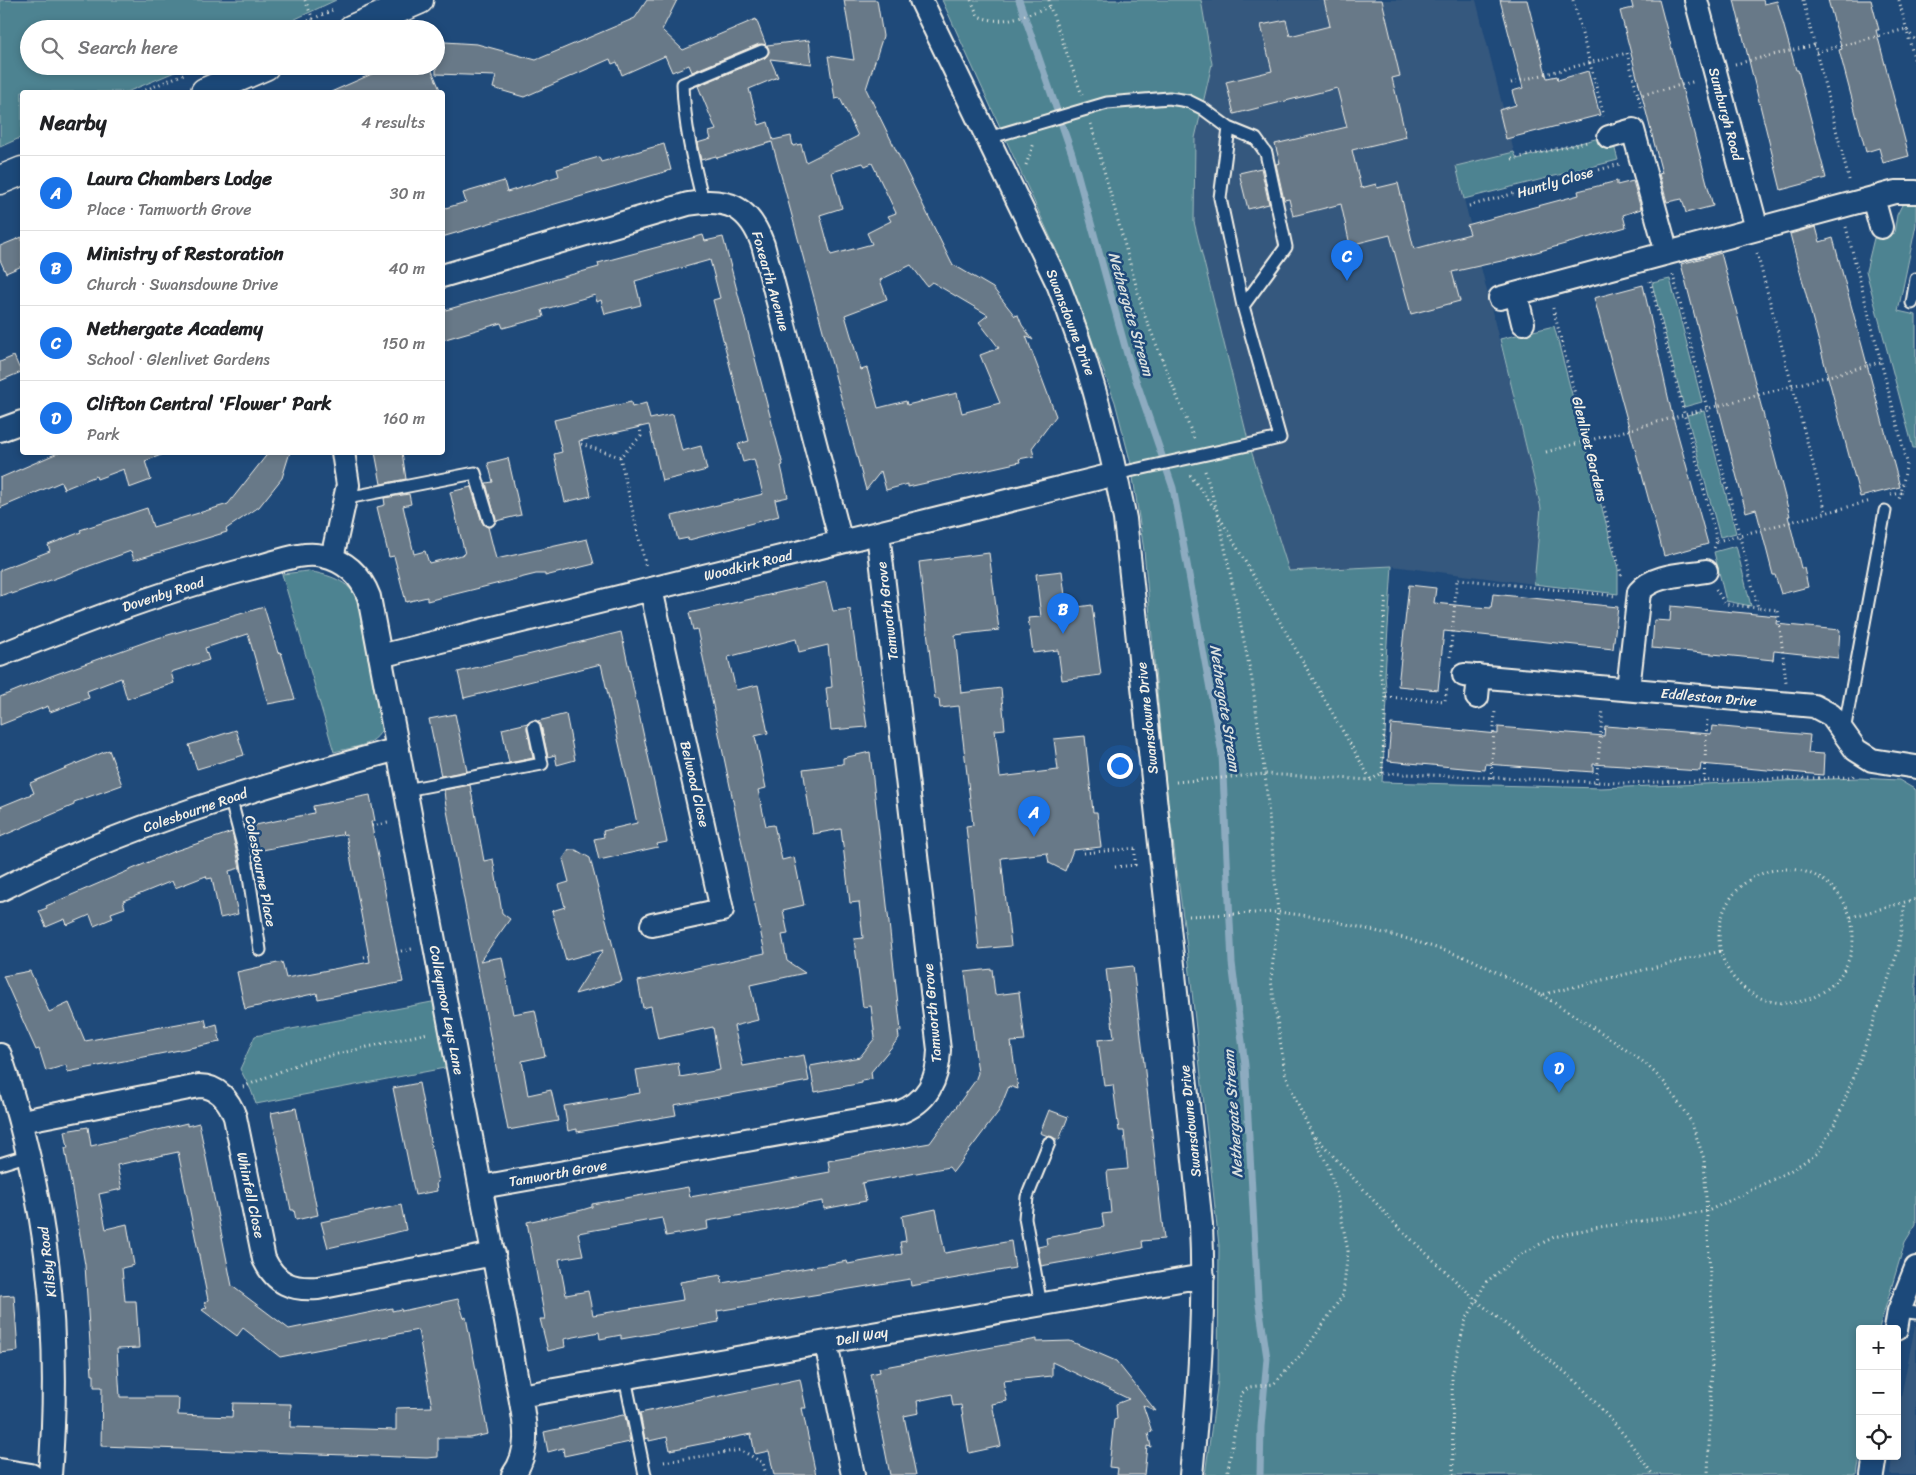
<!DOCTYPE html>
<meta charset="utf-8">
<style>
body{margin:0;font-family:Sriracha,sans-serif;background:#f6f6f6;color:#202124}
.controls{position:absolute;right:15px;bottom:15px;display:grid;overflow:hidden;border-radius:5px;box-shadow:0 2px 8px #0003}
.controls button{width:45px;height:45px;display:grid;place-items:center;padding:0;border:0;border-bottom:1px solid #e0e0e0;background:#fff;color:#202124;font:25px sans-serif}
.you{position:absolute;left:1119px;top:765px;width:18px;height:18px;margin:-12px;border:4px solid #fff;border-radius:50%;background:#1a73e8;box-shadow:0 0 0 8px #1a73e833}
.badge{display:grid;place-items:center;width:32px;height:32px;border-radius:50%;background:#1a73e8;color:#fff;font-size:16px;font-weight:700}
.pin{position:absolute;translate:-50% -41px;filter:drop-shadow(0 1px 2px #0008)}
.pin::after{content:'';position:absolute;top:26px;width:18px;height:15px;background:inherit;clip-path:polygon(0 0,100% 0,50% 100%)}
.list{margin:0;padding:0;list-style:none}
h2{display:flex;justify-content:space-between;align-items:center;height:65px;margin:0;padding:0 20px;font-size:21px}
h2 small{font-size:16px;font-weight:400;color:#757577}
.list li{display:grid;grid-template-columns:32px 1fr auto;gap:15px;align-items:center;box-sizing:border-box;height:75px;padding:0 20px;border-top:1px solid #e0e0e0}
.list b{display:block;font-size:19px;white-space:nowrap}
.list p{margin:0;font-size:16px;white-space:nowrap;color:#757577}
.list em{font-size:16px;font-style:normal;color:#757577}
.icon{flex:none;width:28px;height:28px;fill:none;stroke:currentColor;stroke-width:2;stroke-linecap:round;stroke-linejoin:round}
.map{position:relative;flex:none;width:1916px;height:1475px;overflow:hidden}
.search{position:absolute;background:#fff;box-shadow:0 2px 8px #0003;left:20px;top:20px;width:425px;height:55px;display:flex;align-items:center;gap:12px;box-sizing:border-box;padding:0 18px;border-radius:28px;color:#757577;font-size:19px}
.panel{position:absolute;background:#fff;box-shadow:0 2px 8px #0003;left:20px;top:90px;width:425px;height:365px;border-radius:5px}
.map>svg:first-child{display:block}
.built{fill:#35587e}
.green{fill:#4d8391;stroke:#a0babc}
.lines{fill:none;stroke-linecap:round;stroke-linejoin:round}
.stream{stroke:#8dabc0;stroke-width:7}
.building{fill:#687988;stroke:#f4f1e8;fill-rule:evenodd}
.service-casing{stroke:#f4f1e8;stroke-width:15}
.minor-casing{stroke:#f4f1e8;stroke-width:26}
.tertiary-casing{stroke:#f4f1e8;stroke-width:31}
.path{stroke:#f4f1e8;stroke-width:3;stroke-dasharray:1 4;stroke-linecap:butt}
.service{stroke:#1f4a7a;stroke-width:11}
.minor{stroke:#1f4a7a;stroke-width:22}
.tertiary{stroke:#1f4a7a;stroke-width:28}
.labels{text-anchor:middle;stroke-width:5;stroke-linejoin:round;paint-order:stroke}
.street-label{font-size:14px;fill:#f4f1e8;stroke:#1f4a7a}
.water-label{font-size:15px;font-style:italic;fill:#dae0de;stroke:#1f4a7a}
</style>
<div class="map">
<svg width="1916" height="1475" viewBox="0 0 1916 1475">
<rect width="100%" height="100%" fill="#1f4a7a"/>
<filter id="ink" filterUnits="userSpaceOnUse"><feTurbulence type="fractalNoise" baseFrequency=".02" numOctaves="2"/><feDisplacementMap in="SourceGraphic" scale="10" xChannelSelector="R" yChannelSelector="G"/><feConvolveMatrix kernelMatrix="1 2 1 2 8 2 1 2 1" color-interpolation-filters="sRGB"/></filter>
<g filter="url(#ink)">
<path class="built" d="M1201 0H1476L1514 152 1456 167 1541 508 1534 584 1392 566 1289 571 1249 444 1194 222 1195 138 1212 64Z
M1916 1321V1475H1890L1892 1456H1897V1417Z"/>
<path class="green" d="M0 0H336L274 29H29V66H189L127 92H22V137L0 147Z
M942 0H1201L1212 64 1195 138 1194 222 1249 444 1289 571 1392 566 1385 675 1387 701 1382 782 1601 788 1858 778 1899 780 1916 790V1224L1905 1242 1879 1329H1860V1456L1857 1475H1205L1218 1380 1219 1246 1189 963 1166 787 1144 551 1131 464 1115 402 1069 278Z
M1611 135 1618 160 1464 199 1456 166 1514 152 1517 159Z
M1904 201 1916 202V225L1898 311 1916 315V448H1913L1866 271 1874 238 1894 233 1897 215Z
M1670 279 1702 402 1684 407 1652 283Z
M1554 326 1618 569V594L1534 584 1541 508 1500 339Z
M1704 411 1736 533 1720 537 1687 415Z
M1736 546 1751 606 1726 601 1714 552Z
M308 571C328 575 349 580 358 600L383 723C381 746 353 747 334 752L282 574Z
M437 1001 450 1067 256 1104 251 1090 240 1069 255 1036Z"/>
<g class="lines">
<path class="stream" d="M1019 0 1072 154 1127 354 1173 488 1222 754 1232 963 1245 1065 1258 1298 1267 1358 1261 1427 1260 1475"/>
</g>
<path class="building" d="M647 0H677L662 30 683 50 756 19 766 45 759 44 692 72 689 65 672 72 665 56 622 75 617 62 612 64 610 59 524 97 493 88 496 76 436 74V46L445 42 477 44 536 60 635 18Z
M844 0H877L883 36 866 89 952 264 993 288 1015 316 1018 315 1022 325 1033 340 1026 336 1056 416 1032 448 1034 456 1019 459 1020 462 908 487V484L886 490 881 471 866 490 772 142 717 158 716 156 701 160 697 143 711 139 709 132 716 130 698 86 765 58 769 52 767 45 809 40 812 64 770 59 778 77 749 89 759 125 768 122 773 140 791 136 793 146 801 144 806 162 858 136 840 98 835 99 828 56 854 60ZM863 163 865 166 872 163 896 213 888 216 891 221 867 233 872 244 831 255 820 215 842 208 832 172ZM911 265 927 286 932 282 988 315 979 322 999 348 980 355 1000 403 962 413 957 393 907 405 906 401 878 408 867 368 861 370 845 315 887 299 880 280Z
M1324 0H1382L1400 76 1392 78 1406 137 1352 150 1361 188 1376 184 1377 188 1398 183 1414 249 1470 234 1467 225 1579 195 1578 191 1617 181V185L1633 181 1641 209 1623 215 1626 227 1515 258 1452 272 1460 301 1411 314 1390 235 1350 245 1341 204 1293 216 1289 199 1284 200 1276 164 1280 163 1275 144 1347 127 1337 88 1234 114 1226 82 1272 71 1261 25 1286 20 1290 36 1330 26Z
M1500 0H1527L1547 78 1557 76 1558 80 1588 71 1600 115 1506 139 1499 110 1516 105 1512 91 1523 88Z
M1631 0H1659L1713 206 1686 213 1682 199 1667 202 1659 174 1662 173 1658 158 1620 11 1633 8Z
M1734 0H1763L1764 4 1777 1 1796 70H1798L1826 178 1781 190Z
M1828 0H1871L1879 30H1876L1909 156 1883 163 1879 148 1866 152 1839 50 1842 49Z
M390 66H430L441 92H331Z
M664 144 671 170 442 237V209L466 202 463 193 504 181 507 192 559 176 557 169 599 157 601 162Z
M1261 168 1269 204 1248 209 1239 173Z
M1816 227 1820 242 1833 238 1900 487 1860 497 1790 234Z
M703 235 705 241 723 237 783 465 781 466 788 497 775 500 779 516 689 540 688 538 678 540 672 516 763 494 754 459 743 462 738 444 749 441 713 300 720 298 710 260 635 281 641 305 605 314 601 300 597 302 595 295 542 310 544 317 503 328 501 323 442 340V311L588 270 599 267 598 263Z
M22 237V266L6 273 0 260V246Z
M1721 253 1790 516H1788L1801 568H1804L1808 587 1781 594 1775 575H1773L1756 509 1746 512 1681 264Z
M1643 285 1671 410 1708 544 1664 556 1594 298Z
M14 356 21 372 0 381V362Z
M631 402 632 407 646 403 650 419 673 414 682 451 701 446 707 470 662 481 649 425 579 441 591 496 565 502 554 454 562 452 554 420Z
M60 452H164V454L145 461 151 480 129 488 124 469 97 479 96 476 64 489 61 482 0 508V478Z
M269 452H290L282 478 259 507 226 529 227 532 134 560 131 551 12 594 11 592 0 596V570L50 551 48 545 81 532 80 530 147 508 153 527 228 504Z
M375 452H402L406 479 381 484Z
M508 458 521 515 496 521 486 483 493 482 488 463Z
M471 487 482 522 488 527 496 559 587 539 594 564 545 576V574H536L427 601V597L406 602 394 556 389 557 377 507 385 505 384 498 409 494 411 504 403 506 414 554 425 551 429 563 465 554 450 492Z
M989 553 999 630 955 635 961 693 1001 688 1005 729 995 730 1000 777 1058 770 1054 739 1085 736 1093 812H1097L1101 847 1073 850 1065 871 1049 863 1047 853 1001 858 1011 946 979 949 966 826 973 825 959 706 940 708 939 699H935L919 562Z
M1062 571 1066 604 1078 602V607L1092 605 1101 675 1062 680 1058 650 1033 653 1028 618 1041 617 1036 574Z
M826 582 833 611 850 609 867 727 831 730 826 688 832 687 828 645 799 652 796 639 728 657 736 690 758 685 768 733 755 736 766 788 758 790 766 826 774 825 782 860 794 857 804 905 783 910 788 934 782 935 787 961 805 973 750 985 758 1020 734 1026 743 1066 804 1055 809 1081 674 1105 676 1115 577 1132V1129L568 1131 564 1106 640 1093 636 1070 678 1063 680 1077 720 1070 713 1027 658 1039 651 1006 643 1008 638 981 765 953 697 629 693 630 689 613Z
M1409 585 1436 588 1434 603 1476 607 1491 608 1493 594 1618 607 1613 649 1444 631 1438 690 1398 686Z
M1671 606 1777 616 1776 624 1840 630 1838 658 1774 651 1773 660 1652 648 1654 620 1670 621Z
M264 607 278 653 281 652 295 699 268 704 248 634 205 648 209 660 171 672 174 683 127 699 121 678 87 691 89 698 50 712 48 706 0 725V697L51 676 151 640Z
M621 632 667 842 657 844 658 847 599 860 594 839 604 837 603 831 637 823 601 664 464 698 458 672Z
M455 714 467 771 441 776 429 719Z
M566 714 575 760 557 765 555 755 548 757 541 725 538 721Z
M528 723 527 729 533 758 509 763 502 729Z
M1391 724 1498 734V727L1604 736 1605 726 1711 734 1712 726 1810 735 1808 753 1824 754 1823 775 1701 764 1700 771 1593 764V772L1486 764 1485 770 1388 761Z
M236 730 244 755 197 769 189 745Z
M109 750 122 785 74 802V805L0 837V807L34 793 30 783Z
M870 752 901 1031H898L899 1038 871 1072 872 1079 862 1081V1083L815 1092 810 1066 860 1057 875 1038 871 1006 863 1007 854 939 863 938 859 902 850 903 841 829 813 834 803 769 843 764V758Z
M470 785 484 861 493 859 502 913 510 919 480 961 502 957 513 1014 535 1010 545 1056 522 1061 528 1095 551 1090 558 1121 508 1130 445 800 444 790Z
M370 795 375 821 371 822 403 982 318 999 317 993 245 1009 237 972 282 962 286 978 370 962 346 834 252 852 246 827 314 813 313 806Z
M232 832 240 868 229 871 238 914 220 918 212 878 207 879 206 876 175 888 172 881 123 901 125 908 111 913 113 918 94 926 90 915 67 925 65 919 46 927 39 911 47 908 46 906 172 852Z
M569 850H576L590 858 622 981 575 994 603 950 566 960 552 911 565 907 559 885 569 882 563 859Z
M1133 966 1164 1239 1142 1241 1143 1248 1041 1266 1038 1247 1047 1245 1046 1238 1104 1227 1102 1214 1111 1213 1107 1171 1128 1169 1124 1131H1119L1113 1085 1104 1086 1098 1040 1114 1038 1106 969Z
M992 969 995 995 1019 992 1025 1041 1011 1042 1018 1089 1009 1086 999 1111 953 1172 949 1167 862 1183 866 1201 824 1209 823 1201 760 1212 707 1221 708 1229 666 1236 662 1218 578 1233 583 1255 559 1259 566 1295 588 1291 593 1315 683 1300 680 1282 721 1275 722 1283 847 1261 848 1264 902 1254 900 1242 906 1241 902 1216 936 1209 945 1253 1011 1241 1015 1268 911 1286 910 1279 717 1311 719 1322 621 1339V1335L600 1339 599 1332 564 1339 565 1347 548 1351 540 1319H545L527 1222 582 1210 592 1207V1204L688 1187 690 1197 830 1172 828 1161 930 1143 975 1081 978 1073 965 972Z
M30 971 49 1012 69 1003 85 1041 205 1019 207 1027 217 1024 220 1042 68 1072 66 1065 46 1071 39 1049 36 1050 3 976Z
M419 1083 438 1182 436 1183 437 1191 415 1195 393 1088Z
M296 1108 318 1215 296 1220 294 1210H291L271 1113Z
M1049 1110 1068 1117 1059 1140 1040 1133Z
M187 1123V1126L199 1123 232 1286 289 1329 392 1308V1311L401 1309 402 1311 458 1299 464 1318 466 1317 488 1434 470 1438H438V1457L427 1458 101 1446 102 1387H94V1375H92L85 1265 65 1148H68L65 1131 88 1127 91 1146ZM178 1152 208 1300 204 1303 207 1307 202 1310 237 1336 243 1328 280 1357 418 1330 432 1407 396 1408V1430L329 1428 290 1427 291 1404 233 1403 232 1417 178 1415 179 1399 176 1397H120L117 1349 139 1348 136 1301H125L122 1268 134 1265 127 1224 106 1229 99 1194 122 1189 117 1165Z
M401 1205 406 1230 328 1248 321 1222Z
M14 1295 18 1351 0 1353V1296Z
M1037 1339V1342L1070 1341 1116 1361 1156 1411 1143 1405 1152 1432 1148 1433 1151 1447 1147 1446 1144 1475H1117L1118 1468 1109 1467 1114 1420 1117 1419 1116 1404 1129 1399 1052 1362V1376L1003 1381 1007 1401 992 1404 1001 1446 969 1453 961 1405 953 1406 951 1394 917 1401 919 1413 904 1416 916 1475H890L870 1374 880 1372 879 1368Z
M800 1379 806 1408H802L816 1475H774L769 1451 755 1454 751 1434 670 1450 667 1437 649 1441V1438L645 1439 640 1413Z
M623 1415 625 1416 630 1442 564 1456 563 1448 548 1452 544 1432Z"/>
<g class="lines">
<g class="service-casing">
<path id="service" d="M988 138 1107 103 1169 98 1188 101 1202 108 1229 128 1256 139 1266 153 1286 247 1243 306
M703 201C693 162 684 124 683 84L762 51
M1912 303 1916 279
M1116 474 1280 438 1243 306 1220 198 1229 128
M347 498 475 473 489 520
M1844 731 1885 511
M406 790 542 764 534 727
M230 797 246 857 260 950
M0 1164 29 1155
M1041 1305 1025 1218 1027 1197 1049 1143
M1899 1311 1916 1313
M625 1378 645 1475"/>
</g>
<g class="minor-casing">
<path id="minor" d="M921 0 1058 284C1089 361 1109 438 1125 519L1201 1225C1205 1309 1199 1392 1191 1475
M1696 0 1757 229
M1609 137 1633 130 1667 253
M1873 198 1881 227
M442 276 688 204C727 197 749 206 763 245L841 542
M1516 294 1523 323
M1500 298 1895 192H1916
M0 430 22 422
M332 558 348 485 343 452
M651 589 722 910 652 925
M0 655C84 622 168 589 256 567 277 562 302 551 323 556 346 561 361 576 369 597L520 1396C525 1423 531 1451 513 1475
M380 656 1116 474
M1464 675 1814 706 1831 715 1856 750 1872 760 1916 767
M1628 689 1639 592C1654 574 1685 575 1706 571
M1477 697 1479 676
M0 890C125 825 262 786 398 749
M0 1055C47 1196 62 1328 50 1475
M22 1121 199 1086C218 1086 229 1100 235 1117L264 1259C276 1284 292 1290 318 1288L494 1254
M481 1187 898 1113C928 1102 938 1080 939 1050L878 533
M1896 1329 1899 1311 1916 1268
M826 1343 853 1475
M520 1396 1203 1276
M0 1470 31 1475
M1872 1475 1875 1456"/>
</g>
<g class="tertiary-casing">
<path id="tertiary" d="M352 29 419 0
M205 92 265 66
M0 180 22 171"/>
</g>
<path class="path" d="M305 0 317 29
M971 0 978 16C1004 27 1024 14 1050 7L1082 95
M1049 0 1050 7
M1573 0 1604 116
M1803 0 1849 180
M1899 0 1916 66
M290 29 335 9
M1816 52 1906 29 1916 41
M1735 64 1815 45
M1511 83 1627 53 1641 107 1639 110
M141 92 186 73
M1638 96 1696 81
M1091 124 1144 314 1195 441
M1512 159 1587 142
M1026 165 1034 143
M1469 206 1620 164
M1846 227 1907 462 1901 493
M1757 253 1826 513
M1673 275 1758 608 1778 610 1786 682
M1650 281 1717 541 1713 551
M1553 308 1622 578
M581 444 620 457 641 436 640 426
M1546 452 1881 362
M620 457 646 568
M1205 471 1218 514 1252 680 1266 783 1278 912 1271 980 1285 1072 1296 1101 1328 1166 1336 1191 1348 1251 1343 1295 1306 1349 1274 1384 1249 1387 1241 1394 1227 1475
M1190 475 1216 510
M1891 495 1901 493 1898 502
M1220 518 1371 780
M1717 541 1871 501
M1716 589 1725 604 1758 608
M1450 657 1457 579 1616 596
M1386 697 1445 701 1447 688
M1382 773 1386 697 1380 673 1386 595
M1491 778 1495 711
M1704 781 1707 719
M1176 782 1265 774 1371 780 1382 773 1621 783 1852 777 1854 775
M1596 783 1603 709
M372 826 388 823
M342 832H345
M1084 853 1137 848
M1115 867 1135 865V848
M1719 936a67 67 0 1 1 134 0a67 67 0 1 1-134 0Z
M1189 916 1278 912 1317 917 1408 939 1471 959 1541 995 1721 951
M1851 917 1916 899
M396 952 412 949
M364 957 369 956
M1542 995 1605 1035 1646 1064 1664 1082 1691 1121 1704 1159 1713 1333 1708 1475
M243 1087 303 1062 428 1033
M1316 1137 1396 1225 1476 1300 1578 1383 1626 1437 1653 1475
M664 1462 741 1450 763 1463 766 1475
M1453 1475 1452 1375 1465 1322 1486 1282 1523 1253 1554 1237 1593 1228 1708 1211 1790 1171 1818 1153 1838 1118 1864 1049 1898 951 1905 902"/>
<use href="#service" class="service"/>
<use href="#minor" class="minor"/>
<use href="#tertiary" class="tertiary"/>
</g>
</g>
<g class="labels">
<g class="street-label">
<text transform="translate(1726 114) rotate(75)" y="5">Sumburgh Road</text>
<text transform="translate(1555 182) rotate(-16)" y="5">Huntly Close</text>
<text transform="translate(771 281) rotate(74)" y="5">Foxearth Avenue</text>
<text transform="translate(1071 322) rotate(69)" y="5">Swansdowne Drive</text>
<text transform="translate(1590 449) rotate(76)" y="5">Glenlivet Gardens</text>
<text transform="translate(748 565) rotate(-14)" y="5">Woodkirk Road</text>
<text transform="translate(163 594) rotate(-18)" y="5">Dovenby Road</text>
<text transform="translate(887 611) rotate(-97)" y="5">Tamworth Grove</text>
<text transform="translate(1709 697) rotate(5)" y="5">Eddleston Drive</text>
<text transform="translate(1147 718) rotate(-96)" y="5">Swansdowne Drive</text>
<text transform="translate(695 784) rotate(77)" y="5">Belwood Close</text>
<text transform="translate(195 810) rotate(-19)" y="5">Colesbourne Road</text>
<text transform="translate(261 871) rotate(79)" y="5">Colesbourne Place</text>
<text transform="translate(447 1010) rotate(79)" y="5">Colleymoor Leys Lane</text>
<text transform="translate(932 1013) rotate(-95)" y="5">Tamworth Grove</text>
<text transform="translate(1190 1121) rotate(-96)" y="5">Swansdowne Drive</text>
<text transform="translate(558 1173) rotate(-10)" y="5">Tamworth Grove</text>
<text transform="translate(251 1195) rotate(78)" y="5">Whinfell Close</text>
<text transform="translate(47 1262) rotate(-97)" y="5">Kilsby Road</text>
<text transform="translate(862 1336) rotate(-10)" y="5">Dell Way</text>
</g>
<g class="water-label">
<text transform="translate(1131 314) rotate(74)" y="5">Nethergate Stream</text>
<text transform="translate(1225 708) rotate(81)" y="5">Nethergate Stream</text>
<text transform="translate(1233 1114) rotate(-94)" y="5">Nethergate Stream</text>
</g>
</g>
</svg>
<div class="controls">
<button>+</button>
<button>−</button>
<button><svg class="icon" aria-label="locate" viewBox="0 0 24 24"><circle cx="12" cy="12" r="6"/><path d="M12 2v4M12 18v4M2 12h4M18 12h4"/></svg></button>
</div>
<div class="you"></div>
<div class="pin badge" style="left:1034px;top:837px">A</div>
<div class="pin badge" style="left:1063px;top:634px">B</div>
<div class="pin badge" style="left:1347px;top:281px">C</div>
<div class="pin badge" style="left:1559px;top:1093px">D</div>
<div class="search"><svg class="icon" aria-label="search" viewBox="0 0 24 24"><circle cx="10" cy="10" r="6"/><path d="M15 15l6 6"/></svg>Search here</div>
<section class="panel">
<h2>Nearby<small>4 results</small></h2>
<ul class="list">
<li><span class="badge">A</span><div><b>Laura Chambers Lodge</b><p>Place · Tamworth Grove</p></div><em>30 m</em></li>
<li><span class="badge">B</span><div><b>Ministry of Restoration</b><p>Church · Swansdowne Drive</p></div><em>40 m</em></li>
<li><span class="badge">C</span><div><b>Nethergate Academy</b><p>School · Glenlivet Gardens</p></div><em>150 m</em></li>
<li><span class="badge">D</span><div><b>Clifton Central 'Flower' Park</b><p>Park</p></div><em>160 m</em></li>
</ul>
</section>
</div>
